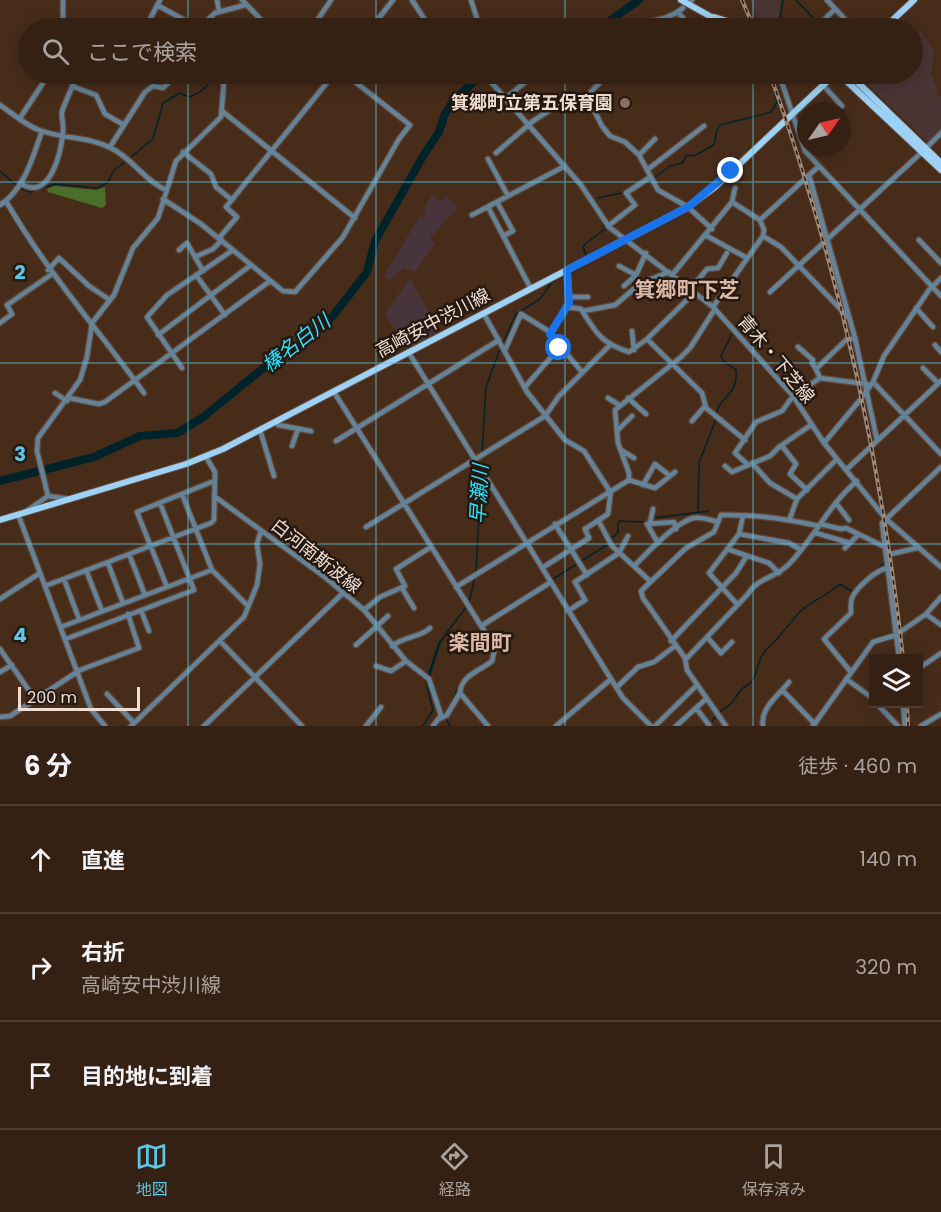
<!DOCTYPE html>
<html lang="ja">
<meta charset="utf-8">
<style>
body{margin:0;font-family:Poppins,"Noto Sans JP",sans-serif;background:#3d291d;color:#f1f3f6}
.controls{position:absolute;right:18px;bottom:18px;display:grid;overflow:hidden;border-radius:0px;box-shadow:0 3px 15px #0003}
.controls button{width:54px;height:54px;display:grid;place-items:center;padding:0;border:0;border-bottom:2px solid #4f3e34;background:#352114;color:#f1f3f6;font:30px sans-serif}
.compass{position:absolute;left:797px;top:102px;width:54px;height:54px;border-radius:50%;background:#352114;box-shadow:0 3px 15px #0003;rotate:56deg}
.scale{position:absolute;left:18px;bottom:15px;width:122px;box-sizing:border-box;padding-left:6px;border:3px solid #f0ded3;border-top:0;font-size:16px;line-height:21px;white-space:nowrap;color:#f0ded3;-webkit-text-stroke:4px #241810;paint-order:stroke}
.stop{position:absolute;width:18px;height:18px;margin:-14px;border:4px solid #1a73e8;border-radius:50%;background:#fff}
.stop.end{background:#1a73e8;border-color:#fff;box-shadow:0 2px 6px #0008}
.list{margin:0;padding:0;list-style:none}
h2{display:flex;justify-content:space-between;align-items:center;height:78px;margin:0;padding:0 24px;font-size:26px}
h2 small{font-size:20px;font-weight:400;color:#aaa3a0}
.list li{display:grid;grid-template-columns:39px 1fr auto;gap:18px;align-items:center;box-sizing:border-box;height:108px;padding:0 24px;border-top:2px solid #4f3e34}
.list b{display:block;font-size:22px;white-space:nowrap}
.list p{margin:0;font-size:20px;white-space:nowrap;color:#aaa3a0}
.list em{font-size:20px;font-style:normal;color:#aaa3a0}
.icon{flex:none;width:33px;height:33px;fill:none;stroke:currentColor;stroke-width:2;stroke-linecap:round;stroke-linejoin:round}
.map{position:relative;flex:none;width:941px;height:726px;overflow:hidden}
.search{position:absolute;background:#352114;box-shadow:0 3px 15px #0003;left:18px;right:18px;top:18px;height:66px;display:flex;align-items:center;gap:15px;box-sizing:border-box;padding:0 21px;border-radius:33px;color:#aaa3a0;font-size:22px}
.sheet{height:402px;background:#352114}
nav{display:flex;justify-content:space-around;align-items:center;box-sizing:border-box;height:84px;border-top:2px solid #4f3e34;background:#352114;font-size:16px;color:#aaa3a0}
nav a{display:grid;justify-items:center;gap:3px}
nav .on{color:#5cc7e8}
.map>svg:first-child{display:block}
.commercial{fill:#4a3535}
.industrial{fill:#48353b}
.forest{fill:#496f28}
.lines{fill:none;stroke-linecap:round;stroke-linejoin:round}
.stream{stroke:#00232a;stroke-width:1.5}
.river{stroke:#00232a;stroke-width:8}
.minor-casing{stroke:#624838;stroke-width:7}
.major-casing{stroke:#624838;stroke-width:8}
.minor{stroke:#648399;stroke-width:4.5}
.major{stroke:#9dd1f5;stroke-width:6}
.rail-casing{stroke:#9e8879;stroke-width:4}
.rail{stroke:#241810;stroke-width:1.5;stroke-dasharray:4.5;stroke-linecap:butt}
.route{stroke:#1a73e8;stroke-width:8}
.grid{fill:none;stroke:#5cc7e8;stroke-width:1.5;stroke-opacity:0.55}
.education-dot{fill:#8d6e63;stroke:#241810;stroke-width:2}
.labels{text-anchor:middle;stroke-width:5;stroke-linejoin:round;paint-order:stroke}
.poi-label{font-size:18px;font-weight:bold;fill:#f0ded3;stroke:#241810;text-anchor:end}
.street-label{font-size:18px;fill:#f0ded3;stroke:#241810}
.water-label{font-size:20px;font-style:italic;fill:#2be0fc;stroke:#241810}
.quarter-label{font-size:21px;font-weight:bold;fill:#dbb8a3;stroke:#241810}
.grid-label{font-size:20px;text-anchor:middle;font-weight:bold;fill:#5cc7e8;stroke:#241810;stroke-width:5;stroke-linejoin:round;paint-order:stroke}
</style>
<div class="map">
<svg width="941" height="726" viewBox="0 0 941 726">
<rect width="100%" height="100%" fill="#472c1a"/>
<path class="commercial" d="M750 0H780L778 27 759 22Z
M921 31 934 51 931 74 937 89 935 92 941 98V130L928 142 868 85 880 74H885L893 82 902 74H912L913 38Z"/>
<path class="industrial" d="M433 194 440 202 446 196 457 208 430 238 435 244 415 272 404 268 389 281 384 276 420 216 423 219 425 217 424 208Z
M410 278 440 332 408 349 385 314Z"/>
<path class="forest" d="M54 186 96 190 105 187 106 205 102 208 48 192 47 189Z"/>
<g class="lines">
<path class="stream" d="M796 0 816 21
M322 10 327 0
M232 28 241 26 246 28
M308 28 312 24
M779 28 783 0
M783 74V81
M130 158 153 139 163 103 180 93 189 97C202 92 208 87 214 74
M0 171 16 185
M654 178 670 166 682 163 687 155 694 156 714 145C716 139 715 131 719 126 721 124 763 115 771 112L777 102 775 92
M639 187 650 181
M20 188 30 192 55 184 97 188 108 182 114 170 126 161
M597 198 626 192
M586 255 583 247 585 244 605 229 600 217
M571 272 589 262
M502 345 516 314 540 299 552 282 565 275
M716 415C719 395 738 398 736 370L723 361 721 356 733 332
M482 453 486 387 500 349
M698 513 699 463 716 419
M654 518 709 511
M612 538 618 532V523L620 521 643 522
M581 561 609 544
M876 570 884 563
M476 573 481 472
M553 579 577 564
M469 602 475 577
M482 622 547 582
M487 668 497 655
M431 680 430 675 440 643 446 634
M451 704 458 688
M719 712C732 706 733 700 741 690 744 686 750 685 752 681 758 672 758 656 768 648 781 637 789 622 802 610 815 599 828 595 840 584L853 592
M446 718 450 726
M711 724 715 717
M423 726 433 710 426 682 439 643 467 606"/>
<path class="river" d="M593 28 604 25 639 0
M0 481 94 457 140 436 177 433 202 418 267 365 303 342 332 317 367 272 375 241 423 156 439 132 445 114 453 101 482 74"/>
<g class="minor-casing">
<path id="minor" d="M63 0V28
M217 0 219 11
M242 0 269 28
M412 0 430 28
M471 0 480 28
M827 0 853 28
M691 1 692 0
M157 5 199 28
M819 25 835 9
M141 28 149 21 160 0
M199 28 215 13 245 5
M312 28 331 0
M371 28 393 0
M630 28C648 19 667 22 683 8
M674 28 683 18 678 12
M484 74 581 185 609 227 713 307 793 396 824 443 886 519 941 567
M779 74 805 151 941 296
M823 85 842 106
M74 87 96 95 105 114 124 125
M587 96 602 126 610 136 625 142 639 155 658 190 688 207 712 229
M506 98 535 74
M0 105C12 113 25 125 39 130 63 139 87 136 111 148 132 158 145 181 166 190
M222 111 355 218
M20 118 49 74
M110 147 145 92 153 86 163 88 177 74
M926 148 941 133
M183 152 211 174 216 187 232 200
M496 153 533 121 553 108 587 96 608 74
M639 155 655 139
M488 159 508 196
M647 170 704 126
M809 175 855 338 877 440
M20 183C50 203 61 153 63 131 64 124 61 118 62 112 64 104 75 81 78 74
M163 199 201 224 283 291 295 292 343 237 399 139 410 125 345 74
M6 201C47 272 96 327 144 393
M497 202 513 231 503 236
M732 202 760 220
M0 205C24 190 33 157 42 131
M488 207 531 289
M472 215 565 166
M608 226 635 205 626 193 649 178
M707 236 747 258
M763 236 781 247 849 318
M219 238 237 217 226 207 334 74
M919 240 941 263
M179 250 187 243 203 271
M195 257 213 249 222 240
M619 266 636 275 646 253
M48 270 59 258 89 286 110 300
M567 270 569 303 550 334 582 372
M196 275 225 315
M672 275 732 202 735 188
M624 286 636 275
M690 290 707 269 718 268 727 253
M770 292 922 152
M570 297H588
M568 307 581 309C596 333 601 343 629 352L647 339 693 294
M713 307 763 236 764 230 760 220 819 166
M916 308 933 327
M583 311 615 305 641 283 669 272
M484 314 527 392 565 440 584 451 609 490
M0 323 12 314 7 305 52 274
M632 331 634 350
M158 335 251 265
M647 339 702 393 706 408 745 440
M935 345 941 352
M798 347 813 360 812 363 816 369
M505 350 521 314 550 332
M409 353 611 679 623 698 651 726
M182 368 147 317 167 295 233 250
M923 368 938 383
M820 378 816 369 846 340 855 338
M873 382 941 454
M525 387 559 348
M334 392 495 648 492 661C480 671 461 675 460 693
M55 393 67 401
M69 398 99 404 105 402 270 281
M608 398 619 405
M628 398 646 414
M692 421 705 406
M276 422 278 425 311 431
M260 430 274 476
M617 431 632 416
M336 441 499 340
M824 443 860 400 873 382 884 356 929 290 941 278
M292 446 298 429
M782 446 796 464 790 474 807 490
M621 450 634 458
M752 463 770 483 797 499
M747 464 735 453 756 422 782 411 793 396 820 378 867 384
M725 466 732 472 770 456 779 447 811 425
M847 469 941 381
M629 480 655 488 675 472
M643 485 655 464 670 476
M48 496 37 451 38 438 80 380 87 357 92 323 114 295 133 248 158 218 176 161 221 117 224 81 230 74
M214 496 326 578 364 610 406 661 429 679 441 715 433 726
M836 503 849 520
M25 512 48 496 70 499
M18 514 91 709 105 726
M790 518 797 499 837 459
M598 520 612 546 649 580
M650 523 653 509
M555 524 587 575
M820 524 841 529 846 528 885 547
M366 527 545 416 559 396 609 346
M816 533 850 543
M739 534 789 543 801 550
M658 543 647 524 674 522 676 529
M845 548 857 536
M727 549 769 563 779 573
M129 554 145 595
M886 555 917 548
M108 563 123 603
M634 566C647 553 677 521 694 518 702 517 711 520 718 522
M542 568 589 538 585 529 608 514 611 490
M86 570 102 611
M212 570 248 606
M64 579 79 619
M45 586 211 523 214 520 215 472 206 457
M167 587 137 512 214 481
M456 587 629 480V473L618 443 615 410 681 357 690 348 715 309
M402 588 414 608
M0 599 40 573
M736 603 709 573 739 534 743 516
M141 610 149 631
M364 610 380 597 405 586 396 569 431 547
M568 611 585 600 575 582 619 553 628 536
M926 614 941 625
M481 626 551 582
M61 627 212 570 182 494
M707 637 721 653 732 642
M66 639 194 590 160 503
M220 641 302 726
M671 641 736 573 746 557
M356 645 388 616
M392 646C404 636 420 638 430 628
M0 649 35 699
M899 658 882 523 941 467
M686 659 748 594C757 578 775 578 788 565 814 539 828 505 857 481
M376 666 391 671 406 661
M918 669 941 653
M850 671 824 639 851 613C851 608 850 603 852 598 856 588 877 569 888 568
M0 672 12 665
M846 679 874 699
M617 687 638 667 654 662 675 646
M783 691 815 724
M107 694 134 723
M877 704 898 726
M903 704 905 726
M696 708 709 725
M0 717 10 716 80 670 139 648 128 614
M439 719 447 715 460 693 488 726
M131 726 244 617 257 585 260 564 257 544 261 531
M204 726 343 593
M366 726 381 707
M556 726 611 679
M655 726 697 685
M676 726 706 699
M726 726 687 670 685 658 643 598 641 591 686 548 714 532 721 515C754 514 787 519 819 526
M763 726C760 708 779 695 789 682
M813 726 873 642 896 635 926 614 941 597
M921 726 941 714"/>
</g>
<g class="major-casing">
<path id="major" d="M681 0 731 28
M714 17 750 28
M884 28 914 0
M839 74 941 170
M849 74 941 163
M0 520 186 464 223 449 688 207 715 187 835 74"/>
</g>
<use href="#minor" class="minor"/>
<use href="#major" class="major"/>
<g class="rail-casing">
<path id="rail" d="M742 0 754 28
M770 74C838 263 881 459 903 658
M907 704 908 726"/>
</g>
<use href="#rail" class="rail"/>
</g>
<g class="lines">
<path class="route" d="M559 348 550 334 569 303 567 270 688 207 731 171"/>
</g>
<path class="grid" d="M188 0V28M376 0V28M565 0V28M753 0V28M188 74V726M376 74V726M565 74V726M753 74V726M0 182H941M0 363H941M0 544H941"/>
<circle class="education-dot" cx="625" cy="103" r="6"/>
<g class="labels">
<g class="poi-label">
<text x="613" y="109">箕郷町立第五保育園</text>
</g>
<g class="street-label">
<text transform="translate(433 323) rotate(-28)" y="6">高崎安中渋川線</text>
<text transform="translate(776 359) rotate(50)" y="6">青木・下芝線</text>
<text transform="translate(316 556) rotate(38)" y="6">白河南斯波線</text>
</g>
<g class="water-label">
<text transform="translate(296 343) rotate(-38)" y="7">榛名白川</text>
<text transform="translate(479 494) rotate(-87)" y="7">早瀬川</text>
</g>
<g class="quarter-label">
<text x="687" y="297">箕郷町下芝</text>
<text x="480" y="650">楽間町</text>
</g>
</g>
<g class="grid-label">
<text x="20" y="279">2</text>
<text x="20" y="461">3</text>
<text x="20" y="642">4</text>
</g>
</svg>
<div class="controls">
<button><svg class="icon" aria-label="layers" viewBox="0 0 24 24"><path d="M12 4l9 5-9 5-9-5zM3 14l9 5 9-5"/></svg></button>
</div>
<svg class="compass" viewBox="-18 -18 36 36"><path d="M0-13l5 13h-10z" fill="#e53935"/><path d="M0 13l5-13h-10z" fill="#aaa3a0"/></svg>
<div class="scale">200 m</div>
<div class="stop" style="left:559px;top:348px"></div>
<div class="stop end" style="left:731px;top:171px"></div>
<div class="search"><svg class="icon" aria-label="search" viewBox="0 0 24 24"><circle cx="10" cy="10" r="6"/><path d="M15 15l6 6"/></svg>ここで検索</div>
</div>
<section class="sheet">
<h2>6 分<small>徒歩 · 460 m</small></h2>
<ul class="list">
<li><svg class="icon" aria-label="ahead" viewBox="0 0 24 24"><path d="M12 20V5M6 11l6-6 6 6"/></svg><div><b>直進</b></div><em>140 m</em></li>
<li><svg class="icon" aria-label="right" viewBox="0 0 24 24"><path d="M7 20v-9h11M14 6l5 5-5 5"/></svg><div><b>右折</b><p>高崎安中渋川線</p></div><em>320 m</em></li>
<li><svg class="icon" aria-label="arrive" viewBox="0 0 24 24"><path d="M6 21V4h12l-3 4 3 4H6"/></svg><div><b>目的地に到着</b></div></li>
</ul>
</section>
<nav>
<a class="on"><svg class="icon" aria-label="map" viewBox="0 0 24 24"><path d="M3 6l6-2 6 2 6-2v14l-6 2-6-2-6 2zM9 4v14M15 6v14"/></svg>地図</a>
<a><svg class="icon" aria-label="directions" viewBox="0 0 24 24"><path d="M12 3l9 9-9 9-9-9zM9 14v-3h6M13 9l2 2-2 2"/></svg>経路</a>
<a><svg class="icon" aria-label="saved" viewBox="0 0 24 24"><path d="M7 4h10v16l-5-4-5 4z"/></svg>保存済み</a>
</nav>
